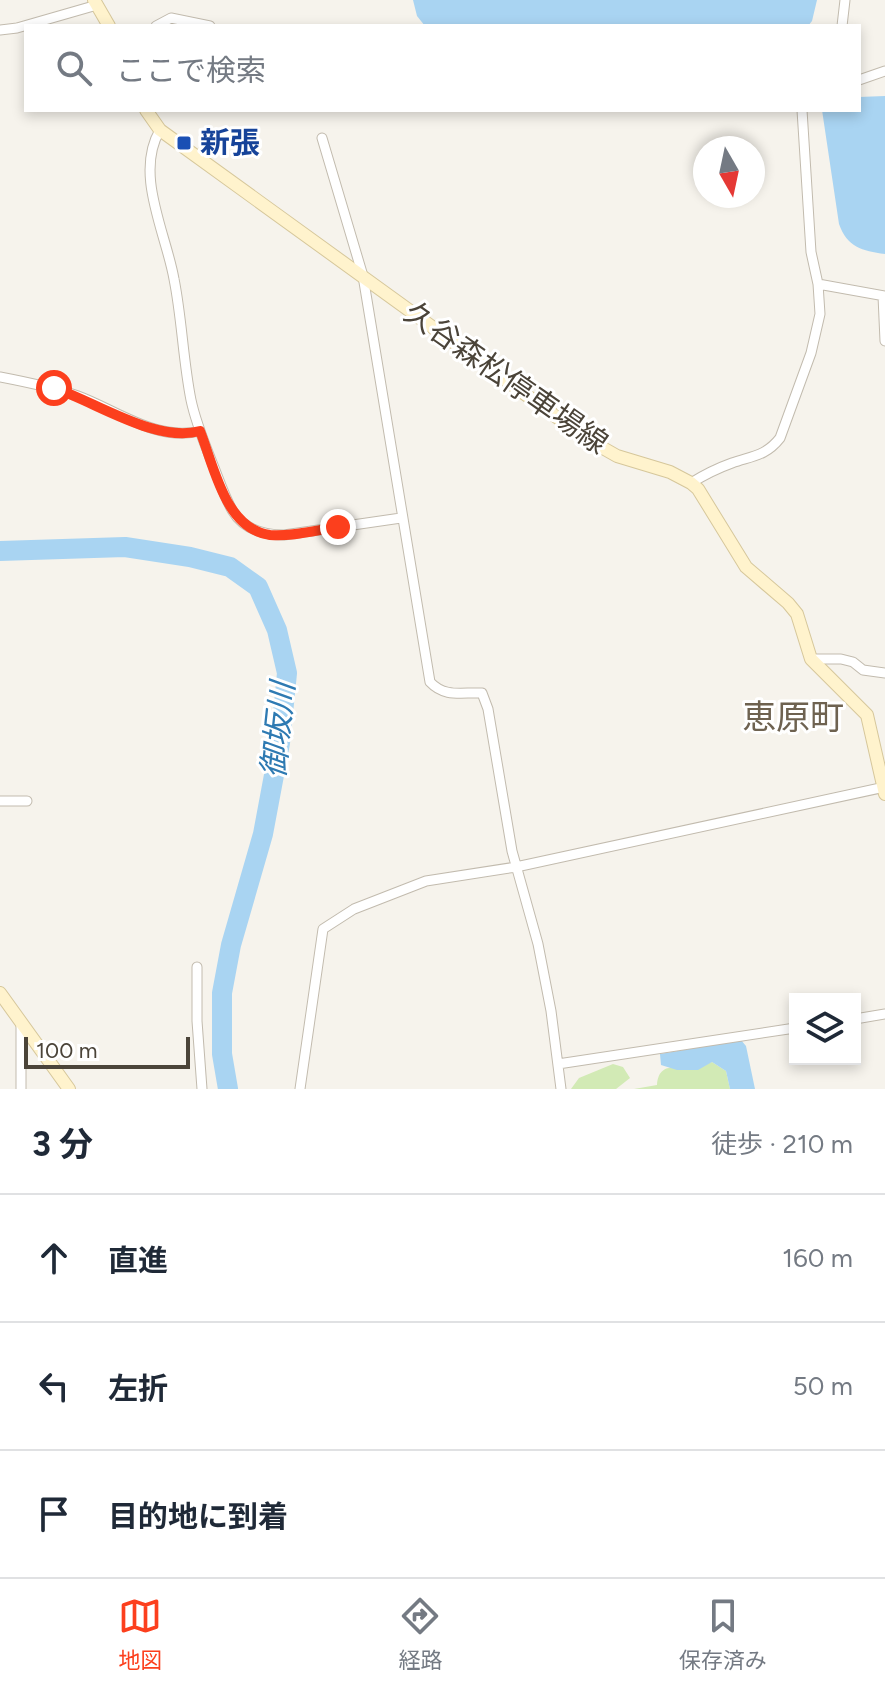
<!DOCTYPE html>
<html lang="ja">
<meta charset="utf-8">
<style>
body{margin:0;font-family:Figtree,"Noto Sans JP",sans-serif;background:#f6f6f7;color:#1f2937}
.controls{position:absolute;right:24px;bottom:24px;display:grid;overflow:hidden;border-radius:0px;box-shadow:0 4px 12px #0003}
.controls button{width:72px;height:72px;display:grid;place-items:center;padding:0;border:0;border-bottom:2px solid #e0e1e3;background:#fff;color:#1f2937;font:40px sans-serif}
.compass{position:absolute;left:693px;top:136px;width:72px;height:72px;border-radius:50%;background:#fff;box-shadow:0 4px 12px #0003;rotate:171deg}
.scale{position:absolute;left:24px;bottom:20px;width:166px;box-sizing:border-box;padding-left:8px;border:4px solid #4b4439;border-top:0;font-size:22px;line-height:28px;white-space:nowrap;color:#4b4439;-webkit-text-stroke:6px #fff;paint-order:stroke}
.stop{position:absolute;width:24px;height:24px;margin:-18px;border:6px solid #fc3f1d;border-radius:50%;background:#fff}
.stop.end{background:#fc3f1d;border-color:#fff;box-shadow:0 2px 8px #0008}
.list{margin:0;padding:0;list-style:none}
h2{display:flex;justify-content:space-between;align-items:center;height:104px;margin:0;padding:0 32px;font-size:34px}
h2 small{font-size:26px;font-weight:400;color:#747a83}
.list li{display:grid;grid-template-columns:52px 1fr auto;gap:24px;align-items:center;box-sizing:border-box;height:128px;padding:0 32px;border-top:2px solid #e0e1e3}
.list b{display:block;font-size:30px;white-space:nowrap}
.list em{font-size:26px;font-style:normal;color:#747a83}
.icon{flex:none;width:44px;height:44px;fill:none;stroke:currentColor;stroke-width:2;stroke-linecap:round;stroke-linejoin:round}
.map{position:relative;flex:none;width:885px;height:1089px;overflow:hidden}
.search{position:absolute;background:#fff;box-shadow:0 4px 12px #0003;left:24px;right:24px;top:24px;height:88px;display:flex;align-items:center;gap:20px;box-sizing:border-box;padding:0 28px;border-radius:0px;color:#747a83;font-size:30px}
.sheet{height:488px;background:#fff}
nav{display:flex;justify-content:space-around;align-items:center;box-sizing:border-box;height:112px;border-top:2px solid #e0e1e3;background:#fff;font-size:22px;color:#747a83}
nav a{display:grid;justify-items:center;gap:4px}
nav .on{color:#fc3f1d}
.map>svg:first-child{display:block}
.green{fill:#d2eab5}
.water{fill:#a9d4f2}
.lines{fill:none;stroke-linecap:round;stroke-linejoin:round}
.river{stroke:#a9d4f2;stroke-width:20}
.street-casing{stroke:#c2bbae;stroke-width:11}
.secondary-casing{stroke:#d6c79b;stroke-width:14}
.street{stroke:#fff;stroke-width:9}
.secondary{stroke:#fff3cd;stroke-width:12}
.route{stroke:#fc3f1d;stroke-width:10}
.transit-dot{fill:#1a4fb4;stroke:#fff;stroke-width:3}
.labels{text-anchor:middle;stroke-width:6;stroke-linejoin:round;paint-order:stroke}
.transit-label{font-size:30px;font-weight:bold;fill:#164399;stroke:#fff;text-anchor:start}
.street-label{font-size:30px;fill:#4b4439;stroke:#fff}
.water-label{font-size:32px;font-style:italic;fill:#2e7ab2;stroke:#fff}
.quarter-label{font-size:34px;fill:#6e6250;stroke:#fff}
</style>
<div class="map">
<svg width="885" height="1089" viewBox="0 0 885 1089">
<rect width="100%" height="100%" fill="#f6f3ec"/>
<path class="green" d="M712 1062 726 1071 730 1089H634L657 1085C659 1058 682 1071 700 1067 705 1066 708 1063 712 1062Z
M613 1064 623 1067 630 1078 616 1089H571L579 1078Z"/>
<path class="water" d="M413 0H817L812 21 808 26H425L417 16Z
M885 96V254C862 251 847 247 839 224L822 110H859V97Z
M741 1040 746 1046 755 1089H730L726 1071 712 1062 698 1070H677L661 1065 660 1054Z"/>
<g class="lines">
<path class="river" d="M0 551 125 547 190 557 230 567 258 587 277 630 287 673 280 743 263 834 231 945 222 993V1054L228 1089"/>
<g class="street-casing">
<path id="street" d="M156 26 171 18 210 26
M842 26 845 0
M0 30 17 28 97 5
M859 80 885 71
M160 130C134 174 166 233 174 279 182 319 183 360 191 400 196 424 206 447 215 470 220 483 225 497 232 510 243 529 263 535 284 535L401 518
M322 138 363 276 430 682C445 698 462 692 482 693L488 709 512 851 538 944 551 1011 561 1089
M818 284 885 296
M883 296 885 341
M0 377C26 382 52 387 78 396 116 410 157 442 200 431
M691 483C704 475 718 468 732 463 752 456 766 456 780 438L811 353 820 314 818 284 811 252 802 110
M811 659H841L853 662 863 670 885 673
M0 801H27
M197 967V1021L202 1089
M855 1019 885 1014
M558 1064 795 1028
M21 1089V1021
M300 1089 323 929 354 909 426 881 516 867 885 787"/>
</g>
<g class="secondary-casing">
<path id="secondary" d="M94 0 109 26
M146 110 160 130 587 439 617 456 670 472 691 483 698 489 746 567 788 603 797 614 811 659 867 715 885 794
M0 993 69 1089"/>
</g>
<use href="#street" class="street"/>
<use href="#secondary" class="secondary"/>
</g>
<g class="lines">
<path class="route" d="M54 388C96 402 155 443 200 431 214 466 225 529 270 535 292 537 317 530 338 527"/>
</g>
<rect class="transit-dot" x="176" y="135" width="16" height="16" rx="4"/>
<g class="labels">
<g class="transit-label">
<text x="200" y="153">新張</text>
</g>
<g class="street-label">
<text transform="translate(506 378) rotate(35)" y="10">久谷森松停車場線</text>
</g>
<g class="water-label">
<text transform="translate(278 730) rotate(-84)" y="11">御坂川</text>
</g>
<g class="quarter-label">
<text x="793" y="729">恵原町</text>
</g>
</g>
</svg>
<div class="controls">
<button><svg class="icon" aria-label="layers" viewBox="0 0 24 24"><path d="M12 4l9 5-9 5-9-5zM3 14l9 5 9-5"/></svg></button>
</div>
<svg class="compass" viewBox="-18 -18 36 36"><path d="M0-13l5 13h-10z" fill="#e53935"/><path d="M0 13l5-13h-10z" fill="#747a83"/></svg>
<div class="scale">100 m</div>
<div class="stop" style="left:54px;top:388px"></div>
<div class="stop end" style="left:338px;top:527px"></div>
<div class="search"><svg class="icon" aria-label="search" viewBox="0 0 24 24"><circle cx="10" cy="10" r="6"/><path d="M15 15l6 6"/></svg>ここで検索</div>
</div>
<section class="sheet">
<h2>3 分<small>徒歩 · 210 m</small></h2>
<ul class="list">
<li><svg class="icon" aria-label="ahead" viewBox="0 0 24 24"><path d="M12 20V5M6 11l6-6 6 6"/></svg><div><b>直進</b></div><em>160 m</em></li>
<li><svg class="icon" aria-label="left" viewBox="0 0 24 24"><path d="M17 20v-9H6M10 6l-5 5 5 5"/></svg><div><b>左折</b></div><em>50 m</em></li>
<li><svg class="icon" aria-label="arrive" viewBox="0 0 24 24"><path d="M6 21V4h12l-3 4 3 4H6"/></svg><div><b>目的地に到着</b></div></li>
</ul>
</section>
<nav>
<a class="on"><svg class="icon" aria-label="map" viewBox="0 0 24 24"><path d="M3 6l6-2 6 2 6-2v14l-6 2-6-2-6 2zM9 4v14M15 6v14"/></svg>地図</a>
<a><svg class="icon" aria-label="directions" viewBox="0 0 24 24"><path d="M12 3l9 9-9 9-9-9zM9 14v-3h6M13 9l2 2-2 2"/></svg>経路</a>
<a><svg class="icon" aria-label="saved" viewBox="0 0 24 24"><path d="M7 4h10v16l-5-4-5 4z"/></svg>保存済み</a>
</nav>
